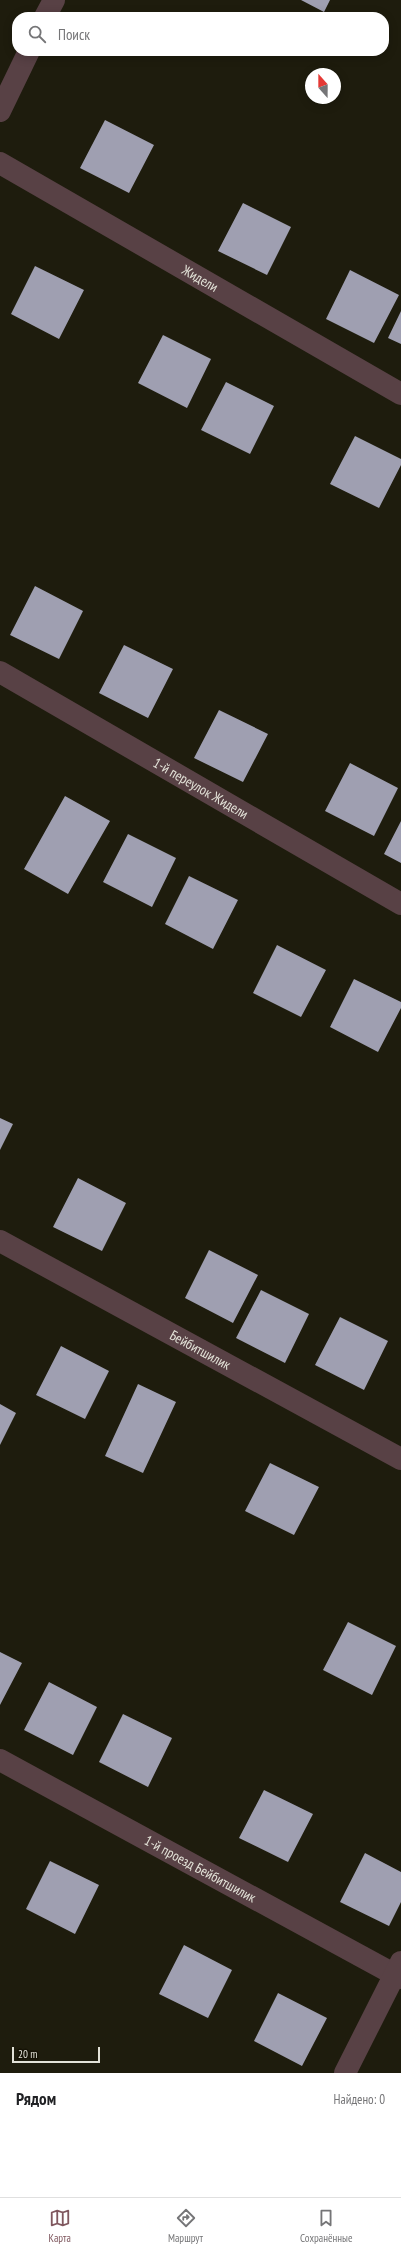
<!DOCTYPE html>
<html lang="ru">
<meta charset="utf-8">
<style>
body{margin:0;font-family:"PT Sans Narrow",sans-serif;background:#f6f6f6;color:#202124}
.compass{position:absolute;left:305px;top:68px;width:36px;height:36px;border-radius:50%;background:#fff;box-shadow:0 2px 10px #0003;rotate:339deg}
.scale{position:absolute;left:12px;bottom:10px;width:88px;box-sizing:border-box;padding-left:4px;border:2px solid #e3e2d8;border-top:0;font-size:11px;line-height:14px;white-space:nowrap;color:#e3e2d8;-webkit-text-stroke:3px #151205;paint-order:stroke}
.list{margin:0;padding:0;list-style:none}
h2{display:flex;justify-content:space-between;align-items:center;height:52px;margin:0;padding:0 16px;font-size:17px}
h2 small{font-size:13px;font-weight:400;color:#757577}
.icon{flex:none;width:22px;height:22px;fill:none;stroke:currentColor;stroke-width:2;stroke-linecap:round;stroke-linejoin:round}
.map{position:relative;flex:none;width:401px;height:2073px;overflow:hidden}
.search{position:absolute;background:#fff;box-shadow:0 2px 10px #0003;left:12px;right:12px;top:12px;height:44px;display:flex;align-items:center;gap:10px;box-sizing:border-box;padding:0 14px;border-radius:16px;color:#757577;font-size:15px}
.sheet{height:124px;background:#fff}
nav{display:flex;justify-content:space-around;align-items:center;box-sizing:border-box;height:56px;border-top:1px solid #e0e0e0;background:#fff;font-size:11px;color:#757577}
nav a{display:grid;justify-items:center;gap:2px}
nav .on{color:#7f575e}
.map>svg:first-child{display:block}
.building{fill:#9f9fb1}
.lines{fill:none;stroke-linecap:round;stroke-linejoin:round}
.minor{stroke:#584145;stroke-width:22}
.labels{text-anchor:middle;stroke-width:4;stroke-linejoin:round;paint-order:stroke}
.street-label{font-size:14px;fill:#e3e2d8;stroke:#151205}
</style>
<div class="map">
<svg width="401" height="2073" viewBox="0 0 401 2073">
<rect width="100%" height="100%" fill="#1e1c0d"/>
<path class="building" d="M301 0H330L324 12Z
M105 120 154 145 129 193 80 168Z
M243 203 291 227 267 275 218 251Z
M35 266 84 290 59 339 11 314Z
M350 270 399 295 374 343 326 319Z
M401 311V344L388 338Z
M163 335 211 359 187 408 138 383Z
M226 382 274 406 250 454 201 430Z
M355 436 401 459V465L379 508 330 484Z
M35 586 83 611 59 659 10 635Z
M124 645 173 669 148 718 99 693Z
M219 710 268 734 243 782 194 758Z
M350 763 398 788 374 836 325 811Z
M65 796 110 821 68 894 24 869Z
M401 821V863L384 854Z
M128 834 176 858 152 907 103 882Z
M189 876 238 900 213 949 165 924Z
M277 945 326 970 301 1017 253 993Z
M354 979 401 1002V1008L378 1052 330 1027Z
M0 1118 13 1124 0 1150Z
M78 1178 126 1203 102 1251 53 1227Z
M209 1250 258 1275 233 1323 185 1298Z
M261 1290 309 1314 285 1363 236 1338Z
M340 1317 388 1341 364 1390 315 1365Z
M61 1346 109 1371 85 1419 36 1395Z
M138 1384 176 1402 143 1473 105 1456Z
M0 1404 16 1413 0 1445Z
M270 1463 319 1487 294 1535 245 1511Z
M348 1622 396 1646 372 1695 323 1670Z
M0 1652 22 1663 0 1705Z
M49 1682 97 1707 73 1755 24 1730Z
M123 1714 172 1738 148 1787 99 1762Z
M264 1790 313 1814 288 1862 239 1838Z
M365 1853 401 1872V1902L389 1926 340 1902Z
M50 1861 99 1885 75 1934 26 1909Z
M184 1945 232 1970 208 2018 159 1994Z
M278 1993 327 2018 302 2066 254 2041Z"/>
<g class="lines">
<g class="minor">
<path d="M45 17 54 0"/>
<path d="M0 111 29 51"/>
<path id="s1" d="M0 163 401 394"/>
<path id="s2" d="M0 672 401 904"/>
<path id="s3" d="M0 1241 401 1459"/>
<path id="s4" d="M0 1760 401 1978"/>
<path d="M345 2073 401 1962"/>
</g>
</g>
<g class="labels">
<g class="street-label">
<text dy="5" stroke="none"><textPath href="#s1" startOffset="231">Жидели</textPath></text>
<text dy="5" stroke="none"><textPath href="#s2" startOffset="232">1-й переулок Жидели</textPath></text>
<text dy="5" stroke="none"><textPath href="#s3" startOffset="228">Бейбитшилик</textPath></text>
<text dy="5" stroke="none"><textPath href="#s4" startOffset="228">1-й проезд Бейбитшилик</textPath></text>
</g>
</g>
</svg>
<svg class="compass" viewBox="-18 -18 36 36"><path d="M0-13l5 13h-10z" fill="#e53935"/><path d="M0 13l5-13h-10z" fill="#757577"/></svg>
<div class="scale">20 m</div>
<div class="search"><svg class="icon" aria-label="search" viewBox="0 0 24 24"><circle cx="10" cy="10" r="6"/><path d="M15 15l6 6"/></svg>Поиск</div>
</div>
<section class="sheet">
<h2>Рядом<small>Найдено: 0</small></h2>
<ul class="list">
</ul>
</section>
<nav>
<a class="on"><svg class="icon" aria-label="map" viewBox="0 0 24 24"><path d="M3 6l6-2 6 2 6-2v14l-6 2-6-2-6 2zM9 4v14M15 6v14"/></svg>Карта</a>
<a><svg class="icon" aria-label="directions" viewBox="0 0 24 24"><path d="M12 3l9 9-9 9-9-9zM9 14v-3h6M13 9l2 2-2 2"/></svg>Маршрут</a>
<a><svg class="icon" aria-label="saved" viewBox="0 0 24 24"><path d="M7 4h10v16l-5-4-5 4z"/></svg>Сохранённые</a>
</nav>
